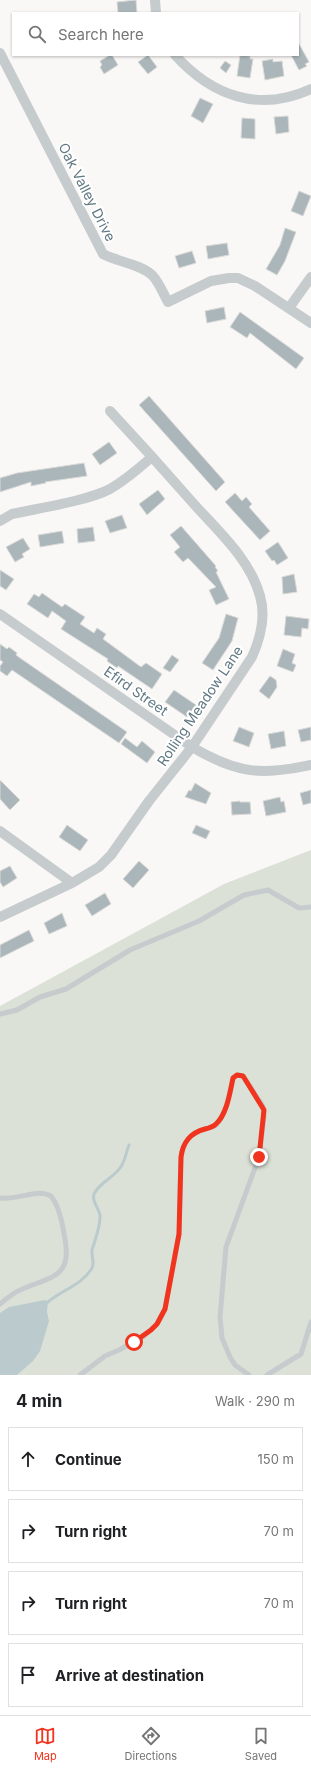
<!DOCTYPE html>
<meta charset="utf-8">
<style>
body{margin:0;font-family:Inter,sans-serif;background:#f6f6f6;color:#202124}
.stop{position:absolute;width:12px;height:12px;margin:-9px;border:3px solid #f1341d;border-radius:50%;background:#fff}
.stop.end{background:#f1341d;border-color:#fff;box-shadow:0 1px 4px #0008}
.list{margin:0;padding:0;list-style:none}
h2{display:flex;justify-content:space-between;align-items:center;height:52px;margin:0;padding:0 16px;font-size:17px}
h2 small{font-size:13px;font-weight:400;color:#757577}
.list li{display:grid;grid-template-columns:26px 1fr auto;gap:12px;align-items:center;box-sizing:border-box;height:64px;margin:0 8px 8px;padding:0 8px;border:1px solid #e0e0e0;border-radius:0px}
.list b{display:block;font-size:15px;white-space:nowrap}
.list em{font-size:13px;font-style:normal;color:#757577}
.icon{flex:none;width:22px;height:22px;fill:none;stroke:currentColor;stroke-width:2;stroke-linecap:round;stroke-linejoin:round}
.map{position:relative;flex:none;width:311px;height:1375px;overflow:hidden}
.search{position:absolute;background:#fff;box-shadow:0 1px 3px #0004;left:12px;right:12px;top:12px;height:44px;display:flex;align-items:center;gap:10px;box-sizing:border-box;padding:0 14px;border-radius:0px;color:#757577;font-size:15px}
.sheet{height:340px;background:#fff}
nav{display:flex;justify-content:space-around;align-items:center;box-sizing:border-box;height:56px;border-top:1px solid #e0e0e0;background:#fff;font-size:11px;color:#757577}
nav a{display:grid;justify-items:center;gap:2px}
nav .on{color:#f1341d}
.map>svg:first-child{display:block}
.green{fill:#dbe1d6}
.water{fill:#bbcbcd}
.lines{fill:none;stroke-linecap:round;stroke-linejoin:round}
.stream{stroke:#bbcbcd;stroke-width:3}
.building{fill:#aab6ba;stroke:#dadad8}
.lane{stroke:#c6cbce;stroke-width:5}
.street{stroke:#c6cbce;stroke-width:10}
.route{stroke:#f1341d;stroke-width:5}
.labels{text-anchor:middle;stroke-width:4;stroke-linejoin:round;paint-order:stroke}
.street-label{font-size:14px;fill:#617983;stroke:#fff}
</style>
<div class="map">
<svg width="311" height="1375" viewBox="0 0 311 1375">
<rect width="100%" height="100%" fill="#f9f8f6"/>
<path class="green" d="M311 850V1375H0V1006L224 884Z"/>
<path class="water" d="M45 1300 48 1302 47 1312 49 1321 40 1351 33 1361 17 1375H0V1313L9 1307Z"/>
<g class="lines">
<path class="stream" d="M48 1302C62 1290 82 1285 92 1268 95 1262 91 1256 92 1250 95 1240 100 1228 100 1217 101 1210 91 1202 94 1194 100 1182 113 1178 120 1168 125 1162 126 1152 129 1145"/>
</g>
<path class="building" d="M136 0 137 13H118L117 2Z
M298 42 309 62 305 64 307 66 299 70 291 55H298Z
M110 55H112L118 65 104 74 100 67 102 65 100 61Z
M148 55 157 67 148 74 138 62Z
M240 55 250 56V59H253L250 78 237 76Z
M273 59V62L282 61 284 76 265 80 262 61Z
M225 61 231 65 226 73 220 68Z
M200 98 213 104 203 123 191 116Z
M288 116 289 132 276 134 274 117Z
M242 118 255 119V139L241 138Z
M299 191 311 196 303 216 291 211Z
M285 228 296 232 285 261 277 275 266 269 280 245Z
M227 243 229 255 208 259 206 246Z
M192 251 196 263 179 268 175 256Z
M224 307 226 319 207 323 205 311Z
M240 312 304 358 296 369 250 333 247 338 230 327Z
M149 396 225 482 216 491 139 405Z
M109 442 117 453 100 465 92 454Z
M84 463 87 476 45 482 46 483 31 486V482L0 492V478L17 473Z
M158 490 165 499 147 515 139 504Z
M235 493 242 501 246 497 252 504 249 507 270 531 260 540 225 502Z
M122 515 127 528 110 533 105 521Z
M181 526 216 566 215 567 218 571 216 572 229 599 216 605 209 590 216 587 188 558 183 562 174 552 180 547 170 535Z
M93 527 95 541 78 543 77 529Z
M62 531 64 543 40 547 38 535Z
M23 538 30 549 22 554 24 557 15 562 6 547Z
M278 542 288 558 277 565 274 560 272 561 265 551Z
M0 570 14 579 6 590 0 586Z
M294 574 297 592 283 594 282 577Z
M42 593 62 607 65 604 85 617 80 624 94 633 97 628 106 634 103 639 141 667 146 663 162 674 152 689 118 666 117 668 107 661 108 659 61 629 66 621 52 611 48 618 27 604 34 594 39 597Z
M226 614 238 618 232 641 213 670 202 663 219 638Z
M286 616 309 619 308 629 302 628 301 637 284 635Z
M0 644 7 649 9 647 17 653 16 655 20 658 127 732 119 743 12 670 7 676 0 671V666L3 662 0 660Z
M283 649 295 654 292 663 296 665 293 672 277 666Z
M172 655 179 660 170 672 163 668Z
M270 676 276 680 277 687 269 699 259 691Z
M174 690 196 705 187 717 165 702Z
M239 727 254 733 249 747 233 741Z
M311 727V740L301 742 298 730Z
M284 731 286 746 271 749 268 734Z
M125 738 137 747 142 741 155 752 147 763 121 744Z
M0 780 20 800 10 810 0 799Z
M195 783 211 793 206 804 185 797 189 790 191 791Z
M311 790V803L303 805 300 793Z
M280 797 281 802 284 801 286 812 266 816 263 801Z
M240 801V802H250L251 814 232 815 231 802Z
M67 825 88 840 80 851 59 837Z
M196 825 210 831 206 839 192 833Z
M139 861 149 870 133 888 123 879Z
M10 866 17 878 3 887 0 882V871Z
M105 893 111 904 92 916 85 905Z
M62 913 67 926 49 934 44 923Z
M29 930 34 941 0 958V945Z"/>
<g class="lines">
<path class="lane" d="M0 1014 17 1010 40 997 66 989 130 950 199 921 244 895 268 890 299 908 311 907
M0 1198C16 1201 36 1188 51 1196 59 1206 62 1221 64 1234 74 1278 52 1276 20 1290 13 1293 6 1299 0 1304
M80 1375 105 1356 119 1350 144 1336 157 1324 165 1309 179 1234 181 1157C183 1142 190 1133 205 1129 209 1128 213 1128 216 1125 227 1114 230 1092 233 1078L237 1075 243 1076 263 1106 264 1117 259 1157 226 1247 220 1317 222 1338 230 1357 235 1365 249 1375
M267 1375 301 1354 311 1322"/>
<path class="street" d="M155 0 156 13
M0 53 103 254C118 262 140 264 152 275 159 282 163 293 168 302L211 281 229 278H238L255 286 311 323
M175 55C212 96 259 113 311 89
M289 308 311 277
M0 521 12 514C39 508 87 501 110 489 126 480 139 468 152 457
M0 614 192 747C236 773 260 776 311 765
M0 831 72 883
M0 917 72 883 99 867 111 855 149 801 192 747 252 657C260 639 266 616 260 596 250 559 218 531 193 503 166 472 138 441 110 411"/>
</g>
<g class="lines">
<path class="route" d="M134 1342 151 1330 157 1324 165 1309 179 1234 181 1157C183 1142 190 1133 205 1129 209 1128 213 1127 216 1124 227 1114 230 1092 233 1078L237 1075 243 1076 264 1110 259 1157"/>
</g>
<g class="labels">
<g class="street-label">
<text transform="translate(87 192) rotate(63)" y="5">Oak Valley Drive</text>
<text transform="translate(136 691) rotate(35)" y="5">Efird Street</text>
<text transform="translate(200 706) rotate(-56)" y="5">Rolling Meadow Lane</text>
</g>
</g>
</svg>
<div class="stop" style="left:134px;top:1342px"></div>
<div class="stop end" style="left:259px;top:1157px"></div>
<div class="search"><svg class="icon" aria-label="search" viewBox="0 0 24 24"><circle cx="10" cy="10" r="6"/><path d="M15 15l6 6"/></svg>Search here</div>
</div>
<section class="sheet">
<h2>4 min<small>Walk · 290 m</small></h2>
<ul class="list">
<li><svg class="icon" aria-label="ahead" viewBox="0 0 24 24"><path d="M12 20V5M6 11l6-6 6 6"/></svg><div><b>Continue</b></div><em>150 m</em></li>
<li><svg class="icon" aria-label="right" viewBox="0 0 24 24"><path d="M7 20v-9h11M14 6l5 5-5 5"/></svg><div><b>Turn right</b></div><em>70 m</em></li>
<li><svg class="icon" aria-label="right" viewBox="0 0 24 24"><path d="M7 20v-9h11M14 6l5 5-5 5"/></svg><div><b>Turn right</b></div><em>70 m</em></li>
<li><svg class="icon" aria-label="arrive" viewBox="0 0 24 24"><path d="M6 21V4h12l-3 4 3 4H6"/></svg><div><b>Arrive at destination</b></div></li>
</ul>
</section>
<nav>
<a class="on"><svg class="icon" aria-label="map" viewBox="0 0 24 24"><path d="M3 6l6-2 6 2 6-2v14l-6 2-6-2-6 2zM9 4v14M15 6v14"/></svg>Map</a>
<a><svg class="icon" aria-label="directions" viewBox="0 0 24 24"><path d="M12 3l9 9-9 9-9-9zM9 14v-3h6M13 9l2 2-2 2"/></svg>Directions</a>
<a><svg class="icon" aria-label="saved" viewBox="0 0 24 24"><path d="M7 4h10v16l-5-4-5 4z"/></svg>Saved</a>
</nav>
